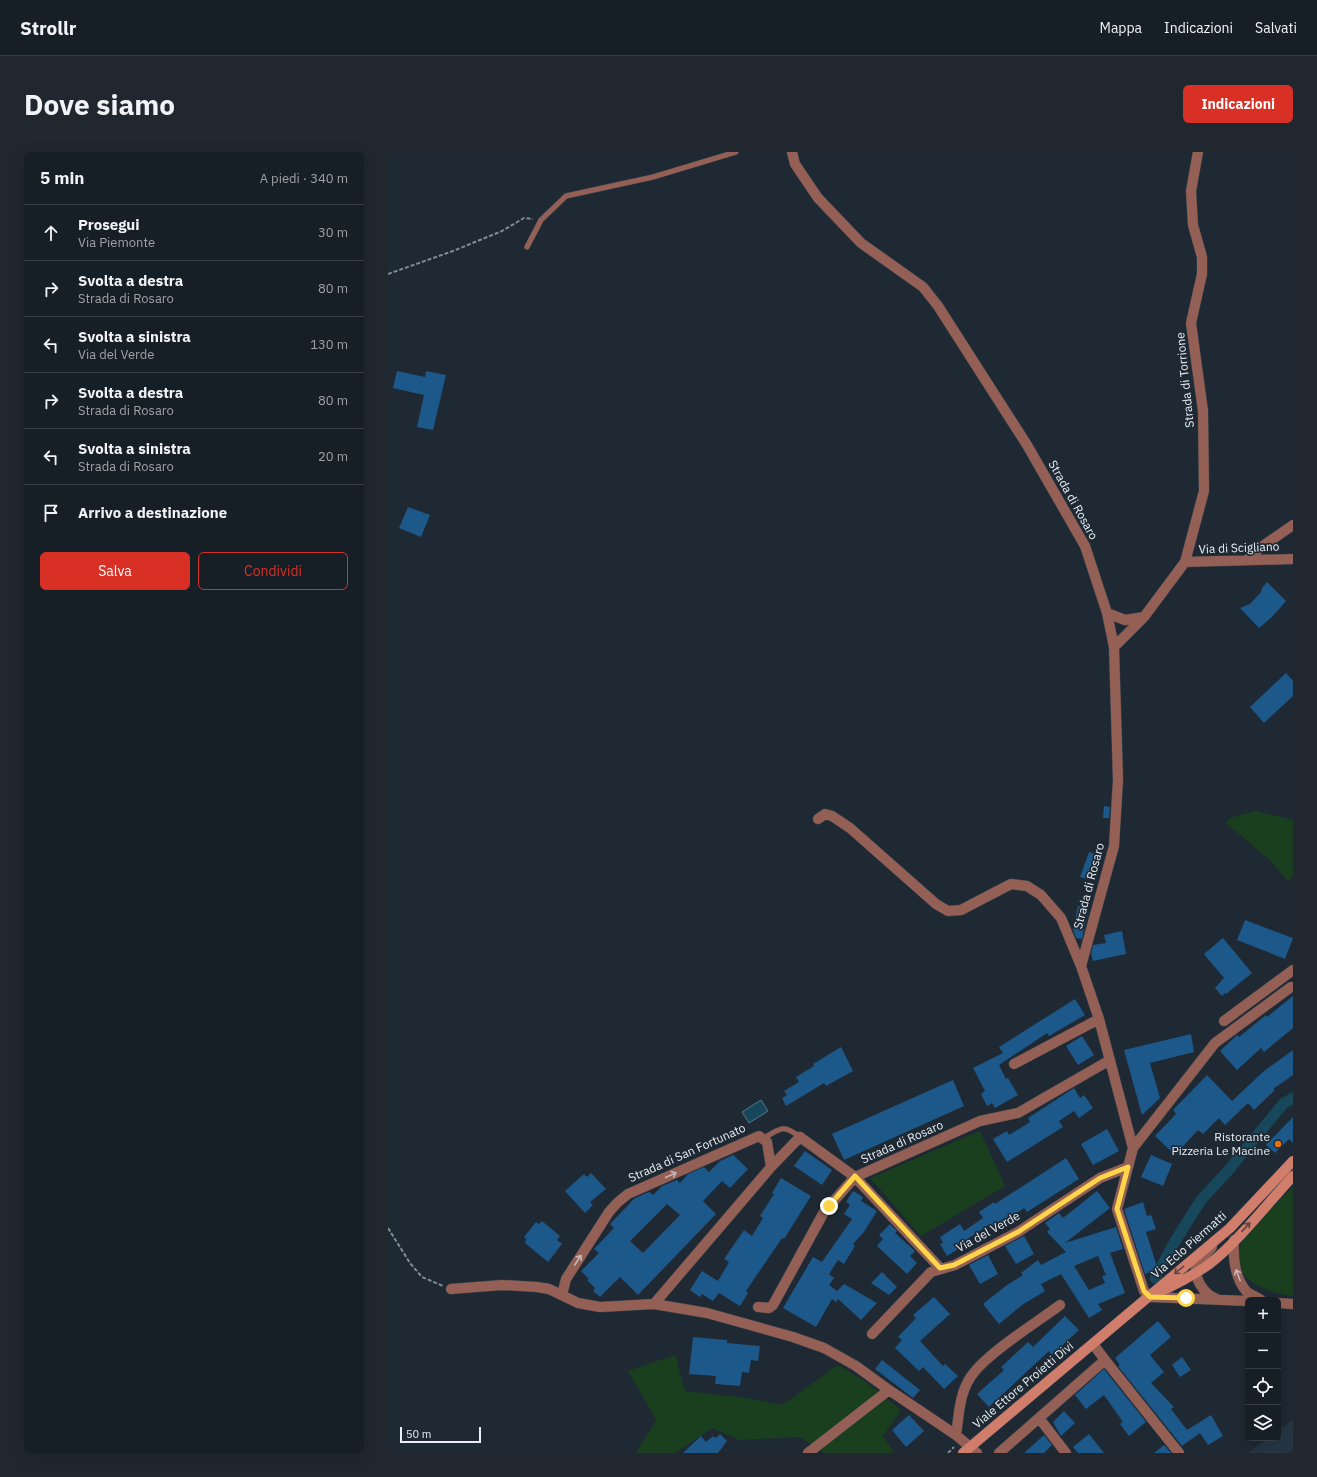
<!DOCTYPE html>
<html lang="it">
<meta charset="utf-8">
<style>
body{margin:0;font-family:"IBM Plex Sans",sans-serif;background:#20272e;color:#f1f3f6}
.controls{position:absolute;right:12px;bottom:12px;display:grid;overflow:hidden;border-radius:6px;box-shadow:0 4px 16px #0002}
.controls button{width:36px;height:36px;display:grid;place-items:center;padding:0;border:0;border-bottom:1px solid #363d43;background:#171f26;color:#f1f3f6;font:20px sans-serif}
.scale{position:absolute;left:12px;bottom:10px;width:81px;box-sizing:border-box;padding-left:4px;border:2px solid #e8eff6;border-top:0;font-size:11px;line-height:14px;white-space:nowrap;color:#e8eff6;-webkit-text-stroke:3px #1f2933;paint-order:stroke}
.stop{position:absolute;width:12px;height:12px;margin:-9px;border:3px solid #ffd54a;border-radius:50%;background:#fff}
.stop.end{background:#ffd54a;border-color:#fff;box-shadow:0 1px 4px #0008}
.list{margin:0;padding:0;list-style:none}
h2{display:flex;justify-content:space-between;align-items:center;height:52px;margin:0;padding:0 16px;font-size:17px}
h2 small{font-size:13px;font-weight:400;color:#9ea2a7}
.list li{display:grid;grid-template-columns:26px 1fr auto;gap:12px;align-items:center;box-sizing:border-box;height:56px;padding:0 16px;border-top:1px solid #363d43}
.list b{display:block;font-size:15px;white-space:nowrap}
.list p{margin:0;font-size:13px;white-space:nowrap;color:#9ea2a7}
.list em{font-size:13px;font-style:normal;color:#9ea2a7}
.actions{display:flex;gap:8px;padding:12px 16px}
.actions a{flex:1;padding:9px 0;border:1px solid #d93025;border-radius:6px;text-align:center;font-size:14px;color:#d93025}
.actions .main{background:#d93025;color:#fff}
.icon{flex:none;width:22px;height:22px;fill:none;stroke:currentColor;stroke-width:2;stroke-linecap:round;stroke-linejoin:round}
.map{position:relative;flex:none;width:905px;height:1301px;overflow:hidden;border-radius:6px}
header{display:flex;align-items:center;gap:24px;box-sizing:border-box;height:56px;padding:0 20px;background:#171f26;border-bottom:1px solid #363d43}
header strong{font-size:19px}
nav{display:flex;gap:22px;margin-inline-start:auto;font-size:14px}
.intro{display:flex;align-items:center;justify-content:space-between;box-sizing:border-box;height:96px;padding:0 24px}
h1{margin:0;font-size:28px}
.button{padding:10px 18px;border-radius:6px;background:#d93025;color:#fff;font-size:14px;font-weight:700}
main{display:flex;gap:24px;padding:0 24px}
aside{flex:1;background:#171f26;border-radius:6px;box-shadow:0 4px 16px #0002}
.map>svg:first-child{display:block}
.built{fill:#253543}
.green{fill:#1a3f1f}
.water{fill:#17475b;stroke:#56798a}
.lines{fill:none;stroke-linecap:round;stroke-linejoin:round}
.canal{stroke:#17475b;stroke-width:11}
.building{fill:#1c588a;fill-rule:evenodd}
.service-casing{stroke:#3b454e;stroke-width:6}
.minor-casing{stroke:#3b454e;stroke-width:11}
.secondary-casing{stroke:#3b454e;stroke-width:11}
.path{stroke:#838b94;stroke-width:2;stroke-dasharray:4 2;stroke-linecap:butt}
.service{stroke:#945f54;stroke-width:5}
.minor{stroke:#945f54;stroke-width:10}
.secondary{stroke:#d17d6b;stroke-width:10}
.oneway{stroke:#c6b5b5}
.oneway2{stroke:#5d4647}
.route{stroke:#ffd54a;stroke-width:5}
.food-dot{fill:#e8710a;stroke:#1f2933;stroke-width:1.5}
.labels{text-anchor:middle;stroke-width:3.5;stroke-linejoin:round;paint-order:stroke}
.street-label{font-size:12px;fill:#e8eff6;stroke:#1f2933}
.poi-label{font-size:12px;fill:#e8eff6;stroke:#1f2933;text-anchor:end}
</style>
<header>
<strong>Strollr</strong>
<nav><a>Mappa</a><a>Indicazioni</a><a>Salvati</a></nav>
</header>
<div class="intro"><h1>Dove siamo</h1><a class="button">Indicazioni</a></div>
<main>
<aside>
<h2>5 min<small>A piedi · 340 m</small></h2>
<ul class="list">
<li><svg class="icon" aria-label="ahead" viewBox="0 0 24 24"><path d="M12 20V5M6 11l6-6 6 6"/></svg><div><b>Prosegui</b><p>Via Piemonte</p></div><em>30 m</em></li>
<li><svg class="icon" aria-label="right" viewBox="0 0 24 24"><path d="M7 20v-9h11M14 6l5 5-5 5"/></svg><div><b>Svolta a destra</b><p>Strada di Rosaro</p></div><em>80 m</em></li>
<li><svg class="icon" aria-label="left" viewBox="0 0 24 24"><path d="M17 20v-9H6M10 6l-5 5 5 5"/></svg><div><b>Svolta a sinistra</b><p>Via del Verde</p></div><em>130 m</em></li>
<li><svg class="icon" aria-label="right" viewBox="0 0 24 24"><path d="M7 20v-9h11M14 6l5 5-5 5"/></svg><div><b>Svolta a destra</b><p>Strada di Rosaro</p></div><em>80 m</em></li>
<li><svg class="icon" aria-label="left" viewBox="0 0 24 24"><path d="M17 20v-9H6M10 6l-5 5 5 5"/></svg><div><b>Svolta a sinistra</b><p>Strada di Rosaro</p></div><em>20 m</em></li>
<li><svg class="icon" aria-label="arrive" viewBox="0 0 24 24"><path d="M6 21V4h12l-3 4 3 4H6"/></svg><div><b>Arrivo a destinazione</b></div></li>
</ul>
<div class="actions"><a class="main">Salva</a><a>Condividi</a></div>
</aside>
<div class="map">
<svg width="905" height="1301" viewBox="0 0 905 1301">
<rect width="100%" height="100%" fill="#1f2933"/>
<path class="built" d="M905 1268V1301H860L881 1286H890V1279Z"/>
<path class="green" d="M867 659 905 668V724L899 729 884 710 838 671 842 666Z
M592 979 617 1034 533 1084 482 1026Z
M905 1035V1144C880 1142 838 1126 853 1093 859 1079 893 1047 905 1035Z
M287 1203 297 1239 358 1246 394 1253 450 1213 478 1230 513 1258 495 1284 506 1301H436L412 1285 351 1288 325 1276 287 1301H248L268 1268 240 1219Z"/>
<path class="water" d="M373 948 380 959 361 971 354 960Z"/>
<g class="lines">
<path class="canal" d="M767 1126 786 1091 813 1048 839 1020 895 952 905 946"/>
</g>
<path class="building" d="M9 219 37 225 38 219 58 223 45 278 29 275 36 243 5 236Z
M20 355 42 363 33 385 11 376Z
M879 430 898 449 884 465 871 476 852 456 862 452 873 440 874 436Z
M898 521 905 529V544L876 571 862 555Z
M716 654 722 655 721 666H715Z
M701 700 710 703 701 728 692 725Z
M690 754 700 756 694 787 688 786 685 777Z
M857 768 905 786 897 807 849 788Z
M734 779 738 802 705 809 703 802 705 793 718 791 716 783Z
M835 786 864 821 838 842 837 841 834 844 827 836 836 826 816 802Z
M905 844V876L876 900 873 896 849 918 832 899 849 883 851 885 878 863 879 865Z
M687 847 697 863 661 884 659 881 611 913 618 927 620 926 630 943 607 956 604 951 599 954 593 942 597 939 585 916 615 901 611 895Z
M803 882 806 900 762 911 772 946 754 963 736 898Z
M694 884 706 903 690 913 678 894Z
M453 895 465 919 438 934 436 931 398 954 394 946 399 943 396 939 411 930 408 925 426 914 425 912Z
M905 898V923L885 937 887 938 866 958 860 951 837 973 831 966 815 982 810 978 787 1003 767 984 788 962 785 958 819 923 844 949 876 919Z
M565 928 576 954 456 1008 444 982Z
M686 936 692 946 696 943 705 956 691 966 686 959 671 969 675 975 619 1010 605 987 619 979 621 983 642 970 640 966Z
M905 965V991L901 987 887 1001 878 993Z
M719 977 731 999 705 1013 693 992Z
M417 999 444 1018 434 1033 406 1014Z
M345 1003 360 1017 342 1036 334 1029 315 1049 328 1062 250 1143 232 1125 212 1145 205 1139 207 1136 199 1128 201 1127 193 1119 211 1101 206 1097 226 1076 222 1072 247 1046 261 1040 265 1043 274 1034 289 1028 292 1031 300 1022 316 1015 321 1020 332 1009ZM279 1052 292 1063 255 1101 242 1089Z
M763 1003 784 1012 775 1034 753 1025Z
M678 1006 691 1027 639 1060 636 1056 619 1068 620 1071 607 1080 602 1072 581 1086 583 1089 559 1104 552 1092 555 1091 552 1085 572 1072 576 1079 595 1066 591 1060 606 1050 607 1052Z
M203 1021 218 1037 202 1050 205 1053 197 1061 177 1039 196 1022 199 1025Z
M393 1026 423 1044 396 1087 394 1086 358 1139 360 1141 352 1154 331 1141 325 1149 314 1142 312 1145 302 1138 314 1119 330 1129 341 1110 336 1107 356 1078 364 1084 375 1066 372 1064 386 1042 384 1041Z
M465 1039 475 1045 473 1049 489 1059 476 1080 465 1092 467 1094 456 1112 450 1108 441 1122 446 1126 441 1133 449 1139 456 1132 489 1151 473 1168 450 1147 448 1150 444 1147 428 1175 395 1156 425 1105 434 1110 464 1067 456 1062 462 1053 458 1050Z
M709 1039 722 1056 677 1091 728 1075 735 1097 722 1101 737 1141 710 1152 714 1158 701 1166 673 1122 653 1132 657 1139 634 1153 611 1172 595 1152 619 1133 635 1123 633 1121 650 1108 653 1113 678 1100 659 1080 662 1077 657 1071 671 1061 675 1066ZM710 1104 718 1123 714 1124 717 1131 701 1138 686 1114Z
M755 1050 759 1064 763 1063 768 1077 758 1080 770 1118 757 1122 736 1057Z
M154 1069 172 1084 169 1088 174 1092 160 1110 137 1091 138 1087 136 1085 148 1070 151 1072Z
M502 1072 509 1079 507 1081 527 1099 522 1104 529 1111 519 1122 489 1094 495 1087 491 1083Z
M636 1084 646 1102 628 1112 617 1094Z
M600 1103 610 1122 592 1132 581 1113Z
M494 1120 509 1135 501 1143 483 1131Z
M546 1145 562 1162 532 1189 555 1214 557 1212 570 1224 556 1237 535 1215 531 1219 507 1196 514 1188 510 1185 528 1166 525 1163Z
M677 1164 691 1178 664 1203 661 1199 601 1255 589 1242 616 1218 613 1215 640 1190 645 1195Z
M770 1169 783 1185 762 1203 776 1220 763 1231 786 1255 783 1257 799 1278 823 1263 835 1284 820 1293 812 1281 794 1294 730 1214 732 1213 727 1206Z
M305 1185 339 1188V1191L372 1194 370 1209 363 1208 361 1221 354 1220 352 1234 327 1232 328 1224 301 1222Z
M794 1205 803 1218 792 1225 784 1213Z
M494 1208 532 1238 525 1246 487 1217Z
M716 1217 758 1270 741 1284 732 1272 735 1270 716 1243 698 1257 687 1243Z
M676 1259 687 1271 673 1284 665 1270Z
M521 1263 536 1279 518 1295 504 1278Z
M332 1282 339 1289 330 1301H295L313 1284 318 1290 325 1284 328 1286Z
M701 1282 716 1301H690L685 1295Z
M656 1283 664 1293 656 1301H636Z
M776 1293 783 1301H766Z"/>
<g class="lines">
<g class="service-casing">
<path id="service" d="M139 95 153 68 178 44 265 25 348 0
M376 986C393 976 395 972 412 985"/>
</g>
<g class="minor-casing">
<path id="minor" d="M404 0 407 12 430 46 473 91 535 135 550 154 639 293 697 394 719 461 726 495 730 628 726 694 693 814
M859 408 872 396 905 373
M797 410 905 407
M719 461 737 468 756 465
M726 495 756 465 797 410 816 339 815 259 803 171 814 122V105L805 73 803 39 810 0
M430 667 437 662 444 664 462 676 548 752 560 759 573 758 623 732 639 734 653 743 673 766 693 814 711 867 745 996 729 1057 756 1139 762 1145 860 1149
M836 869 905 818
M626 912 711 867
M745 996 827 891 903 835
M846 1088C845 1105 846 1126 859 1140 863 1143 869 1145 873 1148
M824 1095C820 1100 815 1104 811 1109 802 1123 816 1143 829 1147
M63 1137 114 1133 149 1135 161 1137 190 1151 212 1155 266 1152 319 1161 405 1185 436 1196 468 1214 501 1238 568 1283 589 1301
M174 1143 178 1127 221 1060 229 1051 240 1042 371 984 379 990 383 1015
M890 1151 905 1152
M266 1152 383 1015 412 985 467 1025 552 1116
M370 1155 381 1156 385 1153 436 1060 467 1025 592 969 630 961 722 908
M484 1182 543 1120 567 1113 630 1080 712 1026 740 1015
M717 1208 791 1301
M651 1266 678 1301
M568 1283C571 1264 571 1243 582 1226 596 1203 648 1171 672 1153
M420 1301 501 1238
M611 1301 717 1208 705 1192"/>
</g>
<g class="secondary-casing">
<path id="secondary" d="M769 1141C787 1133 804 1124 820 1113 849 1091 880 1051 905 1024
M575 1301 842 1076 905 1009"/>
</g>
<path class="path" d="M0 122 65 99 114 79 136 66 145 67
M0 1076 22 1111 34 1125 55 1134
M560 1301 566 1295"/>
<use href="#service" class="service"/>
<use href="#minor" class="minor"/>
<use href="#secondary" class="secondary"/>
</g>
<defs><path id="oneway-shaft" d="M-6 0H5M1.5-3L5.5 0L1.5 3" fill="none" stroke-width="1.6" stroke-linecap="round" stroke-linejoin="round"/></defs>
<g class="oneway">
<use href="#oneway-shaft" transform="translate(283 1023) rotate(-24)"/>
<use href="#oneway-shaft" transform="translate(190 1108) rotate(-57)"/>
<use href="#oneway-shaft" transform="translate(850 1123) rotate(-111)"/>
</g>
<g class="oneway2">
<use href="#oneway-shaft" transform="translate(858 1075) rotate(-47)"/>
<use href="#oneway-shaft" transform="translate(791 1118) rotate(140)"/>
</g>
<g class="lines">
<path class="route" d="M441 1054 467 1024 552 1116 566 1113 630 1080 712 1026 740 1015 729 1057 756 1139 762 1145 798 1146"/>
</g>
<circle class="food-dot" cx="890" cy="992" r="4"/>
<g class="labels">
<g class="street-label">
<text transform="translate(797 228) rotate(-96)" y="4">Strada di Torrione</text>
<text transform="translate(685 348) rotate(61)" y="4">Strada di Rosaro</text>
<text transform="translate(851 396) rotate(-2)" y="4">Via di Scigliano</text>
<text transform="translate(701 734) rotate(-75)" y="4">Strada di Rosaro</text>
<text transform="translate(514 990) rotate(-24)" y="4">Strada di Rosaro</text>
<text transform="translate(299 1001) rotate(-24)" y="4">Strada di San Fortunato</text>
<text transform="translate(600 1080) rotate(-29)" y="4">Via del Verde</text>
<text transform="translate(801 1093) rotate(-41)" y="4">Via Eclo Piermatti</text>
<text transform="translate(635 1233) rotate(-40)" y="4">Viale Ettore Proietti Divi</text>
</g>
<g class="poi-label">
<text x="882" y="989">Ristorante<tspan x="882" dy="14">Pizzeria Le Macine</tspan></text>
</g>
</g>
</svg>
<div class="controls">
<button>+</button>
<button>−</button>
<button><svg class="icon" aria-label="locate" viewBox="0 0 24 24"><circle cx="12" cy="12" r="6"/><path d="M12 2v4M12 18v4M2 12h4M18 12h4"/></svg></button>
<button><svg class="icon" aria-label="layers" viewBox="0 0 24 24"><path d="M12 4l9 5-9 5-9-5zM3 14l9 5 9-5"/></svg></button>
</div>
<div class="scale">50 m</div>
<div class="stop" style="left:798px;top:1146px"></div>
<div class="stop end" style="left:441px;top:1054px"></div>
</div>
</main>
